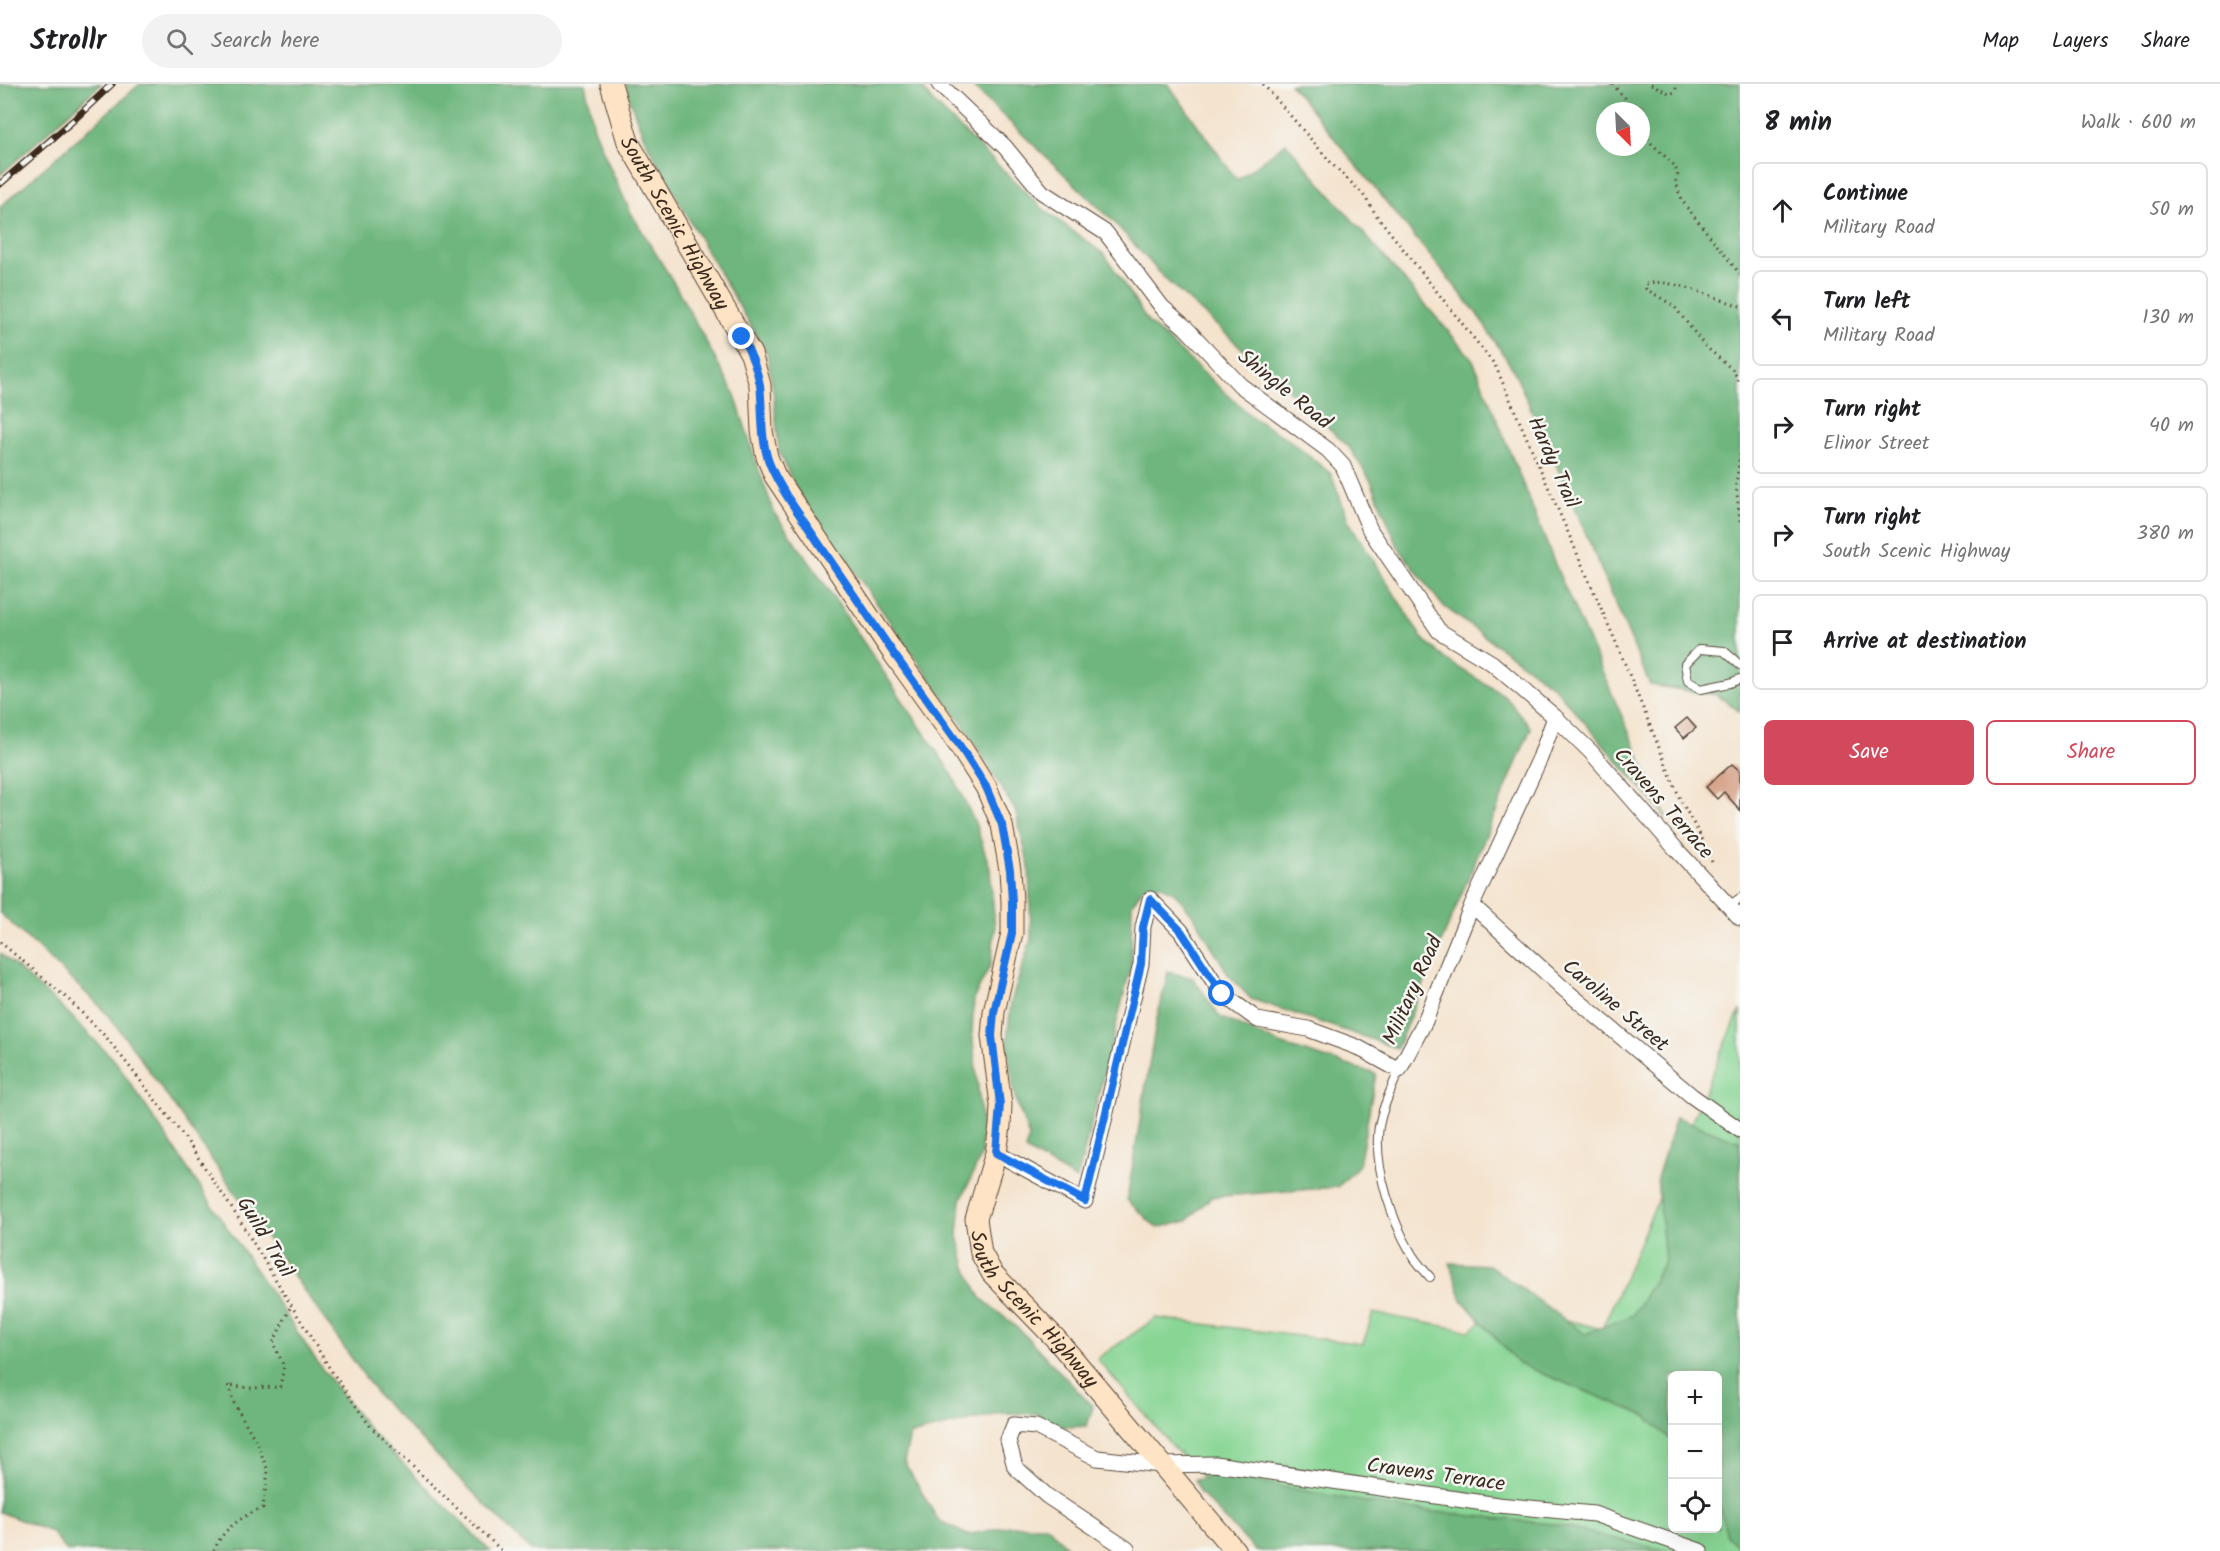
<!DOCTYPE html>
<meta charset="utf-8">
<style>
body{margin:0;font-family:Kalam,sans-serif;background:#f2f2f2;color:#202124}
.controls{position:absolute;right:18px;bottom:18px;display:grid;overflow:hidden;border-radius:9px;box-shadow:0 6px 24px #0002}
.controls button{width:54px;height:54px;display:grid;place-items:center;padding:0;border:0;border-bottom:2px solid #e0e0e0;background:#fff;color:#202124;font:30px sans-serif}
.compass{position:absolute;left:1596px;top:18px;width:54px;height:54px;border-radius:50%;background:#fff;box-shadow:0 6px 24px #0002;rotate:156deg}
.stop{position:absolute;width:18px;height:18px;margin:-14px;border:4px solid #1a73e8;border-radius:50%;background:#fff}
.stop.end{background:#1a73e8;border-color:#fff;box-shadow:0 2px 6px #0008}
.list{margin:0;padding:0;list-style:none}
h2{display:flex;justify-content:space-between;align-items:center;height:78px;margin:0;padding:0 24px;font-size:26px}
h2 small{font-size:20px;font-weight:400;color:#757577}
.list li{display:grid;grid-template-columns:39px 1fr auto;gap:18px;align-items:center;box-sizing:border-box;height:96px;margin:0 12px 12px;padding:0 12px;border:2px solid #e0e0e0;border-radius:9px}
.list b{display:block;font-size:22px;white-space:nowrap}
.list p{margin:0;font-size:20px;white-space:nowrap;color:#757577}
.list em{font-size:20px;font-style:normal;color:#757577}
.actions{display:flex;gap:12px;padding:18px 24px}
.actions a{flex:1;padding:14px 0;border:2px solid #d1495b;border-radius:9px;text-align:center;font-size:21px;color:#d1495b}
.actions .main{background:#d1495b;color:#fff}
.icon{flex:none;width:33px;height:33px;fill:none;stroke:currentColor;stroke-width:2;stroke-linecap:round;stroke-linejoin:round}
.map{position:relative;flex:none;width:1740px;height:1467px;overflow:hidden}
header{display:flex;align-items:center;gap:36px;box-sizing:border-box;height:84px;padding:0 30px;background:#fff;border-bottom:2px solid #e0e0e0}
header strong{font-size:28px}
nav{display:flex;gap:33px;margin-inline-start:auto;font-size:21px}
.search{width:420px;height:54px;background:#f2f2f2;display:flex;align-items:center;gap:15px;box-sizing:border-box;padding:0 21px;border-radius:33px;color:#757577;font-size:22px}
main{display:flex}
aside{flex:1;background:#fff}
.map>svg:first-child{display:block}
.green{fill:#88d594;stroke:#628059;stroke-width:1.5;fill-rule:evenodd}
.forest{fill:#6eb67e;stroke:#54704e;stroke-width:1.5;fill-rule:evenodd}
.building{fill:#d5a086}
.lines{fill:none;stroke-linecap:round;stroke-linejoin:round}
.service-casing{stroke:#574638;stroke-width:10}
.minor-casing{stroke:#574638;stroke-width:17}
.secondary-casing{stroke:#574638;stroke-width:23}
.path{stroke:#574638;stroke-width:3;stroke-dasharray:1.5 4.5;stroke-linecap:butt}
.service{stroke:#fff;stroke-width:8}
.minor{stroke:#fff;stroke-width:15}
.secondary{stroke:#fee4c5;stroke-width:21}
.rail-casing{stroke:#3b2a1e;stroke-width:7}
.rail{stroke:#f6f6f2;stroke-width:4.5;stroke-dasharray:14;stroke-linecap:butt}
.route{stroke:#1a73e8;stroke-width:8}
.labels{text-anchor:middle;stroke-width:5;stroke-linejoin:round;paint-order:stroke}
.street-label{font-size:21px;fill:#3b2a1e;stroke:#f6f6f2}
</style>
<header>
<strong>Strollr</strong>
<div class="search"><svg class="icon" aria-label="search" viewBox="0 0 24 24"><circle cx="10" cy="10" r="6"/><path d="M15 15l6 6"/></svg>Search here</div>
<nav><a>Map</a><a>Layers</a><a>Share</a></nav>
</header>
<main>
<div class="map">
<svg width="1740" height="1467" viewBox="0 0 1740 1467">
<rect width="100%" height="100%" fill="#f6f6f2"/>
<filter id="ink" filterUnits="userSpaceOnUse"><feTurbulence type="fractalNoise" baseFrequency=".0167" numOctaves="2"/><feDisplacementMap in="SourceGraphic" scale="12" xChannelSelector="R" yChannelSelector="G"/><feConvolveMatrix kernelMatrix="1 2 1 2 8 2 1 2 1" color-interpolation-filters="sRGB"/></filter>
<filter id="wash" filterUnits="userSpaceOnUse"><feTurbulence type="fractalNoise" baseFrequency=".008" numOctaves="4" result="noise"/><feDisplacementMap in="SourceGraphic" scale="24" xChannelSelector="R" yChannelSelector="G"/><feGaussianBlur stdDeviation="1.35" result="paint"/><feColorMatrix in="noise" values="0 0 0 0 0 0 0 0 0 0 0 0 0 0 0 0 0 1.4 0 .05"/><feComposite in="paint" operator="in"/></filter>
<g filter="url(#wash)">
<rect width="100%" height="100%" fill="#f4e3cd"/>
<path class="green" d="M1740 926V1467H1275L1173 1363 1097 1275 1156 1234 1363 1260 1373 1229 1470 1247 1502 1220 1602 1245ZM1672 1292H1718V1444H1672Z"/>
<path class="forest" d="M0 0H101L0 91Z
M140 0H585L594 44 609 81 631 129 675 201 735 311 758 384 775 430 813 483 952 690 976 741 990 785 995 845 991 880 974 914 972 947 982 1041 981 1072 961 1116 958 1152 966 1183 981 1214 1022 1248 1093 1323 1087 1342 1065 1343 1037 1330 1002 1329 910 1351 904 1378 938 1436 967 1451 1010 1442H1048L1070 1467H531L379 1313 131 961 102 924 0 829V123Z
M626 0H919L932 17 1042 124 1105 171 1149 239 1253 334 1288 355 1331 390 1349 438 1422 554 1448 577 1505 612 1531 644 1397 964 1251 915 1228 890 1196 835 1175 809 1161 801 1143 803 1132 821 1131 882 1077 1096 1025 1066 1029 1053 1015 1013 1007 958 1011 918 1031 855 1029 782 1015 726 965 644 796 405 779 367 773 306 767 269 709 171 645 56 630 17Z
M970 0H1168L1237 96 1286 59 1473 276 1559 490 1667 734 1554 603 1442 521 1398 463 1371 397 1349 363 1294 311 1166 196 1114 138Z
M1290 0H1740V628L1717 611 1650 601 1566 403 1513 285 1475 227ZM1605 27H1641V63H1605Z
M0 869 66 927 116 978 322 1285 371 1348 490 1467H67L51 1448 0 1428Z
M1168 888 1193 894 1220 933 1280 960 1376 990 1359 1081 1338 1103 1211 1113 1187 1137 1157 1144 1127 1116 1156 939Z
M1676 1033 1740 1058V1464L1727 1452 1718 1417V1292H1672V1357L1646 1332 1519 1280 1462 1216 1450 1179 1489 1181 1585 1250 1633 1231 1665 1177 1657 1094Z
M1219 1391 1397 1424 1552 1440 1668 1467H1256L1200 1409 1194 1396Z"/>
<g id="blocks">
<path class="building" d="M1687 634 1696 644 1684 654 1675 644Z
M1732 680 1740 687V726L1724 708 1717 715 1706 703Z"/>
</g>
</g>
<g filter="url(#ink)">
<use href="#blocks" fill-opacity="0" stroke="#574638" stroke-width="1.5"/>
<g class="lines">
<g class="service-casing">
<path id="service" d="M1740 581 1724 567 1700 565 1685 580 1688 597 1701 605 1730 599 1740 595
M1729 822 1740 814
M1399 986C1391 1007 1379 1029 1378 1052 1376 1088 1392 1136 1410 1167 1415 1177 1423 1185 1430 1193"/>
</g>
<g class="minor-casing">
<path id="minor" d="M939 0 1005 63 1042 108 1106 149 1162 223 1185 243 1240 301 1328 366 1343 382 1370 446 1439 547 1492 579 1555 633 1591 668 1675 764 1740 834
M1150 815 1181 847 1222 910 1258 936 1308 945 1357 963 1399 986 1425 937 1472 821 1540 674 1555 633
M1472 821 1564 905 1692 1012 1740 1046
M996 1069 1085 1117 1141 880 1143 843 1150 815
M1127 1467V1465L1047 1412 1015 1383 1008 1356 1014 1341 1036 1343 1097 1374 1161 1381 1215 1380 1498 1421 1594 1430 1700 1467"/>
</g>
<g class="secondary-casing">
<g id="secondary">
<path id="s1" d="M611 0 628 58 751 270 760 301 762 347 767 373 775 392 894 570 958 659 986 703 1002 741 1010 786 1012 818V849L994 928 992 952 1001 1021 1000 1042 996 1069 976 1135 981 1169 992 1189 1056 1255 1235 1467"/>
</g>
</g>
<path class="path" d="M1263 0 1334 82 1362 109 1377 132 1495 281 1618 563 1680 715 1705 760 1713 781
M1612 0 1625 14 1631 27
M1651 0 1671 10 1676 7V0
M1641 44 1651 59 1674 81 1678 90 1676 97 1679 109 1685 121 1740 190
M1740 222C1721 216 1660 190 1645 201L1646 205 1674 222 1705 262 1734 287 1740 301
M1740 370 1736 401 1740 437
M0 858 68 915 107 954 185 1054 237 1132 330 1285 370 1342 502 1467
M214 1467C222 1445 242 1432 263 1424L268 1387 257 1359 234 1319 228 1301 249 1304 280 1303 284 1282 273 1259 291 1222"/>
<use href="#service" class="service"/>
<use href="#minor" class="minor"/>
<use href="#secondary" class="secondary"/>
<g class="rail-casing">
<path id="rail" d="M0 100 76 34 112 0"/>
</g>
<use href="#rail" class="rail"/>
</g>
</g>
<g class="lines" filter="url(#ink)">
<path class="route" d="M742 253C750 268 757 284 760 301 763 325 760 349 767 372 771 387 780 401 788 414L894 570 958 659 986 703 1002 741 1010 786 1012 818V849L994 928 992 952 1000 1021 996 1069 1085 1117 1141 880 1143 843 1150 815 1181 847 1222 910"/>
</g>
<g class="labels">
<g class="street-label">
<text dy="7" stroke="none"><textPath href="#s1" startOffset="154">South Scenic Highway</textPath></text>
<text transform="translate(1285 305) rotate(39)" y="7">Shingle Road</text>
<text transform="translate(1554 378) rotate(66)" y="7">Hardy Trail</text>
<text transform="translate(1664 719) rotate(49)" y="7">Cravens Terrace</text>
<text transform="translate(1412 906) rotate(-66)" y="7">Military Road</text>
<text transform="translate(1616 921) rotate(40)" y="7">Caroline Street</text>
<text transform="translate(266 1153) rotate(59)" y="7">Guild Trail</text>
<text dy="7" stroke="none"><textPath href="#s1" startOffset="1359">South Scenic Highway</textPath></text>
<text transform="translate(1436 1390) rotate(8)" y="7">Cravens Terrace</text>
</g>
</g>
</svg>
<div class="controls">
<button>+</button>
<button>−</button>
<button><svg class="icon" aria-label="locate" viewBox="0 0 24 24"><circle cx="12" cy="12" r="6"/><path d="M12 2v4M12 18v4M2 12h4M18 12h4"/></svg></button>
</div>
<svg class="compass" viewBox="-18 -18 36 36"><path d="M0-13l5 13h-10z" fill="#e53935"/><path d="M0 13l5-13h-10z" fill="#757577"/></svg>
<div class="stop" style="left:1222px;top:910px"></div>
<div class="stop end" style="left:742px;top:253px"></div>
</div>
<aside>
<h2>8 min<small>Walk · 600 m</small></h2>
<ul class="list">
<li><svg class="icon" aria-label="ahead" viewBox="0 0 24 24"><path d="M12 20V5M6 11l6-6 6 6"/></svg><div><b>Continue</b><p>Military Road</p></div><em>50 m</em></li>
<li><svg class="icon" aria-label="left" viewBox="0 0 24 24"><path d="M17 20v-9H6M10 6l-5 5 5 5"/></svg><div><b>Turn left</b><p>Military Road</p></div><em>130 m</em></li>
<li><svg class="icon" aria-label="right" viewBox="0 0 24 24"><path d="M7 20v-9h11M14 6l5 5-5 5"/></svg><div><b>Turn right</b><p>Elinor Street</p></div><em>40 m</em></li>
<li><svg class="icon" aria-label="right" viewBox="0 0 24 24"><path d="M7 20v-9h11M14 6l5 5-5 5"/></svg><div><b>Turn right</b><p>South Scenic Highway</p></div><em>380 m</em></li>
<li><svg class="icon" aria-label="arrive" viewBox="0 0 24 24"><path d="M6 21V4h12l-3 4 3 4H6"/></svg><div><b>Arrive at destination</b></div></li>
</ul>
<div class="actions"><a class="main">Save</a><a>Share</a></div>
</aside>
</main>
